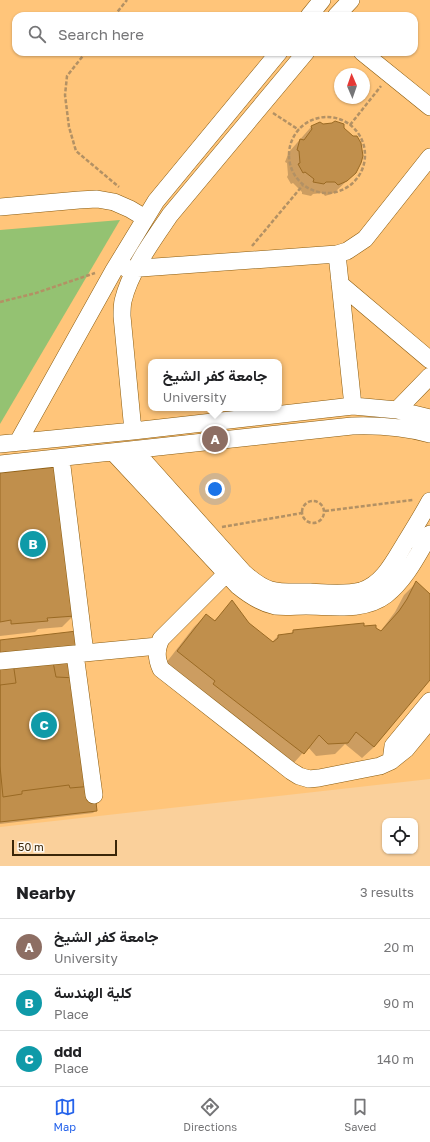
<!DOCTYPE html>
<meta charset="utf-8">
<style>
body{margin:0;font-family:"Golos Text",Vazirmatn,sans-serif;background:#f6f6f6;color:#202124}
.controls{position:absolute;right:12px;bottom:12px;display:grid;overflow:hidden;border-radius:8px;box-shadow:0 1px 3px #0004}
.controls button{width:36px;height:36px;display:grid;place-items:center;padding:0;border:0;border-bottom:1px solid #e0e0e0;background:#fff;color:#202124;font:20px sans-serif}
.compass{position:absolute;left:334px;top:68px;width:36px;height:36px;border-radius:50%;background:#fff;box-shadow:0 1px 3px #0004;rotate:358deg}
.scale{position:absolute;left:12px;bottom:10px;width:105px;box-sizing:border-box;padding-left:4px;border:2px solid #3a2608;border-top:0;font-size:11px;line-height:14px;white-space:nowrap;color:#3a2608;-webkit-text-stroke:3px #fdf8f1;paint-order:stroke}
.you{position:absolute;left:215px;top:489px;width:14px;height:14px;margin:-10px;border:3px solid #fff;border-radius:50%;background:#1a73e8;box-shadow:0 0 0 6px #1a73e833}
.badge{display:grid;place-items:center;width:26px;height:26px;border-radius:50%;background:#2563eb;color:#fff;font-size:13px;font-weight:700}
.pin{position:absolute;translate:-50% -50%;border:2px solid #fff;box-shadow:0 1px 4px #0006}
.popup{position:absolute;left:148px;top:359px;width:134px;height:52px;box-sizing:border-box;display:grid;place-content:center;border-radius:8px;background:#fff;filter:drop-shadow(0 1px 3px #0005);font-size:13px;white-space:nowrap;color:#757577}
.popup b{font-size:15px;color:#202124}
.popup::after{content:'';position:absolute;left:50%;top:100%;margin-left:-8px;border:8px solid transparent;border-top-color:#fff}
.list{margin:0;padding:0;list-style:none}
h2{display:flex;justify-content:space-between;align-items:center;height:52px;margin:0;padding:0 16px;font-size:17px}
h2 small{font-size:13px;font-weight:400;color:#757577}
.list li{display:grid;grid-template-columns:26px 1fr auto;gap:12px;align-items:center;box-sizing:border-box;height:56px;padding:0 16px;border-top:1px solid #e0e0e0}
.list b{display:block;font-size:15px;white-space:nowrap}
.list p{margin:0;font-size:13px;white-space:nowrap;color:#757577}
.list em{font-size:13px;font-style:normal;color:#757577}
.icon{flex:none;width:22px;height:22px;fill:none;stroke:currentColor;stroke-width:2;stroke-linecap:round;stroke-linejoin:round}
.map{position:relative;flex:none;width:430px;height:866px;overflow:hidden}
.search{position:absolute;background:#fff;box-shadow:0 1px 3px #0004;left:12px;right:12px;top:12px;height:44px;display:flex;align-items:center;gap:10px;box-sizing:border-box;padding:0 14px;border-radius:12px;color:#757577;font-size:15px}
.sheet{height:220px;background:#fff}
nav{display:flex;justify-content:space-around;align-items:center;box-sizing:border-box;height:56px;border-top:1px solid #e0e0e0;background:#fff;font-size:11px;color:#757577}
nav a{display:grid;justify-items:center;gap:2px}
nav .on{color:#2563eb}
.map>svg:first-child{display:block}
.built{fill:#ffc57a;fill-rule:evenodd}
.green{fill:#94c272}
.shadow{fill:#0003}
.building{fill:#c08f4c;stroke:#9a6a24}
.lines{fill:none;stroke-linecap:round;stroke-linejoin:round}
.minor-casing{stroke:#8a5b0e;stroke-width:18}
.path{stroke:#b39164;stroke-width:2.5;stroke-dasharray:4 2;stroke-linecap:butt}
.minor{stroke:#fff;stroke-width:17}
</style>
<div class="map">
<svg width="430" height="866" viewBox="0 0 430 866">
<rect width="100%" height="100%" fill="#fad09b"/>
<path class="built" d="M0 0H430V779L0 827ZM16 16H414V52H16ZM340 74H364V98H340ZM151 362H279V408H151Z"/>
<path class="green" d="M120 220 0 424V230Z"/>
<path class="shadow" d="M323 125 342 129 355 173 334 193 325 196 323 193 313 194 311 196 302 194V192L293 183 291 184 287 177 288 175 287 163 285 162 289 152 311 127Z
M0 474 74 615 62 627 38 629 35 632 0 636Z
M416 583 430 595V679L374 747 362 758 345 744 335 754 316 756 308 747 292 765 166 663 194 627 206 615 214 621 232 602 241 615 258 632 272 642 278 636 290 635 293 631 363 627 375 628 380 632 395 612 404 595Z
M0 641 96 810 93 813 0 824Z"/>
<path class="building" d="M335 121 344 124V128L353 136H357L361 143 363 156 361 163 356 173 347 181 338 185 335 182H326L324 184 313 182 314 179 305 172 303 173 298 164 300 163 299 151 297 150 300 139 304 140 312 129 311 126 320 122 323 124 332 123Z
M57 467 75 616 47 618 48 621 11 624V620L0 622V473Z
M416 581 430 594V680L374 747 356 732 348 743 328 744 319 735 304 754 213 684 215 681 177 651 206 614 215 621 232 600 249 623 273 642 278 638V635L293 633V630L364 623V626L376 625V628L381 631 399 611 407 599Z
M77 631 97 811 0 822V640Z
M52 657 56 677 77 678 93 786 70 788 69 785 22 791V794L3 797 0 766V685L16 683 13 662Z"/>
<g class="lines">
<g class="minor-casing">
<path id="minor" d="M309 16 322 0
M336 16 351 0
M362 52 430 107
M0 207 79 200 97 199 114 202 130 209 145 218
M337 254 353 406
M127 269 337 254 347 251 365 239 430 157
M340 284 430 360
M397 410 430 376
M133 431 122 316C122 311 122 306 123 301 130 271 153 240 170 215L306 52
M18 442 114 270 156 201 279 52
M0 444 133 431 353 406 397 410 430 418
M134 450 243 572C268 595 277 592 310 592 326 593 345 595 361 591 384 584 395 559 407 540 415 527 423 514 430 501
M113 452 238 586C249 595 261 603 275 606 285 607 296 606 306 606 331 606 364 612 386 595 406 579 417 556 430 534
M61 458 85 653
M0 464 352 426C379 425 404 427 430 434
M226 574 161 639C156 650 156 658 161 669L291 771 299 776 309 779 319 778 380 766 391 761 406 749 430 720
M75 654 94 795
M0 661 158 646
M391 761 393 746 430 701"/>
</g>
<path class="path" d="M114 16 127 0
M86 52 67 76 65 95 69 127 76 151 119 187
M273 113 299 130
M289 155a38 38 0 1 1 76 0a38 38 0 1 1-76 0Z
M350 125 381 86
M252 246 303 185
M0 302 36 293 95 273
M302 512a11 11 0 1 1 22 0a11 11 0 1 1-22 0Z
M325 511 413 500
M222 527 302 513"/>
<use href="#minor" class="minor"/>
</g>
</svg>
<div class="controls">
<button><svg class="icon" aria-label="locate" viewBox="0 0 24 24"><circle cx="12" cy="12" r="6"/><path d="M12 2v4M12 18v4M2 12h4M18 12h4"/></svg></button>
</div>
<svg class="compass" viewBox="-18 -18 36 36"><path d="M0-13l5 13h-10z" fill="#e53935"/><path d="M0 13l5-13h-10z" fill="#757577"/></svg>
<div class="scale">50 m</div>
<div class="you"></div>
<div class="pin badge" style="left:215px;top:439px;background:#8d6e63">A</div>
<div class="popup"><b>جامعة كفر الشيخ</b>University</div>
<div class="pin badge" style="left:33px;top:544px;background:#0f9aa8">B</div>
<div class="pin badge" style="left:44px;top:725px;background:#0f9aa8">C</div>
<div class="search"><svg class="icon" aria-label="search" viewBox="0 0 24 24"><circle cx="10" cy="10" r="6"/><path d="M15 15l6 6"/></svg>Search here</div>
</div>
<section class="sheet">
<h2>Nearby<small>3 results</small></h2>
<ul class="list">
<li><span class="badge" style="background:#8d6e63">A</span><div><b>جامعة كفر الشيخ</b><p>University</p></div><em>20 m</em></li>
<li><span class="badge" style="background:#0f9aa8">B</span><div><b>كلية الهندسة</b><p>Place</p></div><em>90 m</em></li>
<li><span class="badge" style="background:#0f9aa8">C</span><div><b>ddd</b><p>Place</p></div><em>140 m</em></li>
</ul>
</section>
<nav>
<a class="on"><svg class="icon" aria-label="map" viewBox="0 0 24 24"><path d="M3 6l6-2 6 2 6-2v14l-6 2-6-2-6 2zM9 4v14M15 6v14"/></svg>Map</a>
<a><svg class="icon" aria-label="directions" viewBox="0 0 24 24"><path d="M12 3l9 9-9 9-9-9zM9 14v-3h6M13 9l2 2-2 2"/></svg>Directions</a>
<a><svg class="icon" aria-label="saved" viewBox="0 0 24 24"><path d="M7 4h10v16l-5-4-5 4z"/></svg>Saved</a>
</nav>
